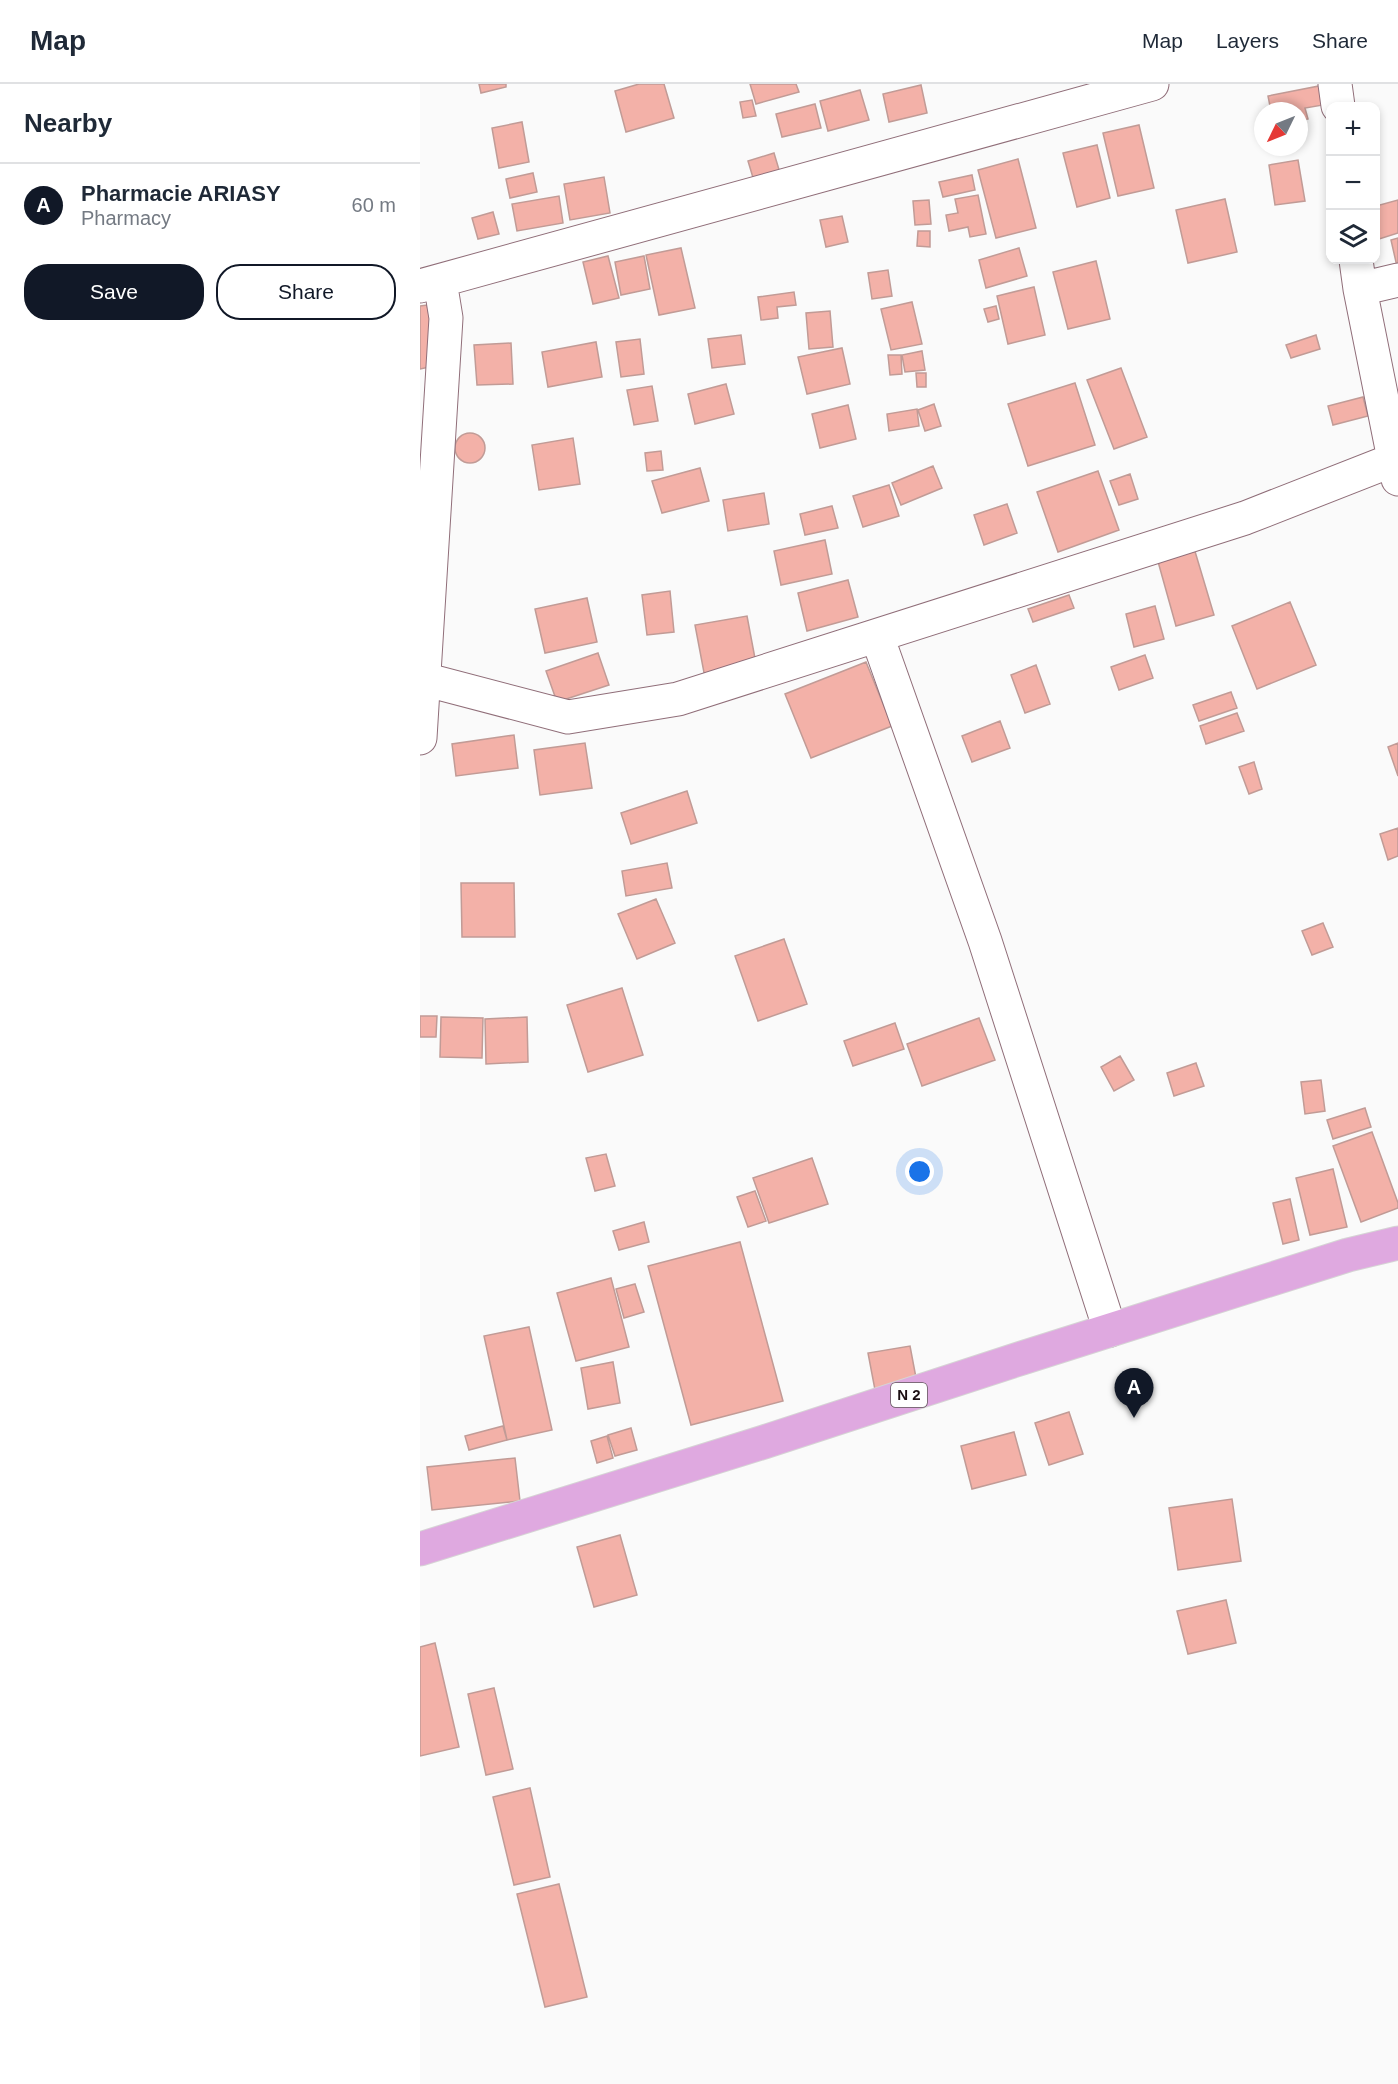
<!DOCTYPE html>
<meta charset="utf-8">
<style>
body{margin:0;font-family:Arial,sans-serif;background:#f6f6f7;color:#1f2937}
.controls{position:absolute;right:18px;top:18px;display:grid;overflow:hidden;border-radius:12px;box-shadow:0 3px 9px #0003}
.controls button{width:54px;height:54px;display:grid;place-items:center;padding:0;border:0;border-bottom:2px solid #e0e1e3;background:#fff;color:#1f2937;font:30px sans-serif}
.compass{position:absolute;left:834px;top:18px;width:54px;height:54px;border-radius:50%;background:#fff;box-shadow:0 3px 9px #0003;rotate:227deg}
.you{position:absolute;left:500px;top:1088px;width:21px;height:21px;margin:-15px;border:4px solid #fff;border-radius:50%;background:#1a73e8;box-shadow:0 0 0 9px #1a73e833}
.badge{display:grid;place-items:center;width:39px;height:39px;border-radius:50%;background:#111827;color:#fff;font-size:20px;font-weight:700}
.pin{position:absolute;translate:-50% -50px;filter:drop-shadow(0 2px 3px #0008)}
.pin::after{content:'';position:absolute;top:32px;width:21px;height:18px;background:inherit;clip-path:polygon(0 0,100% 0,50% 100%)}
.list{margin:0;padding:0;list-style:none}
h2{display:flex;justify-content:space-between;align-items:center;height:78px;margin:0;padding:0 24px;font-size:26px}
h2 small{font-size:20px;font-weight:400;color:#747a83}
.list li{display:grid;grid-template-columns:39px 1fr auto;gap:18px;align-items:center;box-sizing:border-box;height:84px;padding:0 24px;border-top:2px solid #e0e1e3}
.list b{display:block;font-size:22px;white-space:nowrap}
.list p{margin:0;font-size:20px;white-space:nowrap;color:#747a83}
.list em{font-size:20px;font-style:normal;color:#747a83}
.actions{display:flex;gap:12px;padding:18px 24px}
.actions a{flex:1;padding:14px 0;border:2px solid #111827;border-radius:24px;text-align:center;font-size:21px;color:#111827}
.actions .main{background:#111827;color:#fff}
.icon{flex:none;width:33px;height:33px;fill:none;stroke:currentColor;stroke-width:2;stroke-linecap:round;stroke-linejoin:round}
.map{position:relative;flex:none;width:978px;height:2000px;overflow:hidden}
header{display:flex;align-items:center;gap:36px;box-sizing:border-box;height:84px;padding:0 30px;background:#fff;border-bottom:2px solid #e0e1e3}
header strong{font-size:28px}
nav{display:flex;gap:33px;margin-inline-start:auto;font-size:21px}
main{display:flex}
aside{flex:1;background:#fff}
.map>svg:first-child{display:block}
.building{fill:#f3b1a8;stroke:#c19b96;stroke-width:1.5}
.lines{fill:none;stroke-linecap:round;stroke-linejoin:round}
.minor-casing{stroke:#906e79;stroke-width:35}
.major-casing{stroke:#d6d4d5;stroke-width:35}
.minor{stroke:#fff;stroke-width:33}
.major{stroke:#dfa9e0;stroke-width:33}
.labels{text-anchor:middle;stroke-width:4.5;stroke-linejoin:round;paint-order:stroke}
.shield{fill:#fff;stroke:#60575a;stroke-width:1.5}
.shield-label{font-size:15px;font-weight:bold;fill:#1c0f13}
</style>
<header>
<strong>Map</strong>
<nav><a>Map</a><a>Layers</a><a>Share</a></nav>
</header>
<main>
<aside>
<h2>Nearby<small></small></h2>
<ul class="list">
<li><span class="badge">A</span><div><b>Pharmacie ARIASY</b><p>Pharmacy</p></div><em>60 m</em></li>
</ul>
<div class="actions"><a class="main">Save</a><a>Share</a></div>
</aside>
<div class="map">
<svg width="978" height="2000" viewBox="0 0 978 2000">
<rect width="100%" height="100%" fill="#fafafa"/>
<path class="building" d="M59 0H86V3L61 9Z
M219 0H244L254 34 206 48 195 7Z
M330 0H376L379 8 336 20Z
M501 1 507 29 469 38 463 10Z
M899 2 903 21 885 24 888 35 879 37V27H851L848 12Z
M440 6 449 36 408 47 400 17Z
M332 16 336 32 323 34 320 18Z
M395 20 401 44 362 53 356 30Z
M102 38 109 78 79 84 72 44Z
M719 41 734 104 698 112 683 49Z
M677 61 690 114 657 123 643 69Z
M354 69 363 99 337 107 328 77Z
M598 75 616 144 576 154 558 86Z
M878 76 885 117 855 121 849 81Z
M113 89 117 108 90 114 86 95Z
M552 91 555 106 523 113 519 98Z
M184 93 190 129 150 136 144 100Z
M558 111 566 150 550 153 548 143 529 147 526 131 538 129 535 115Z
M139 112 143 139 97 147 92 120Z
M805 115 817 168 768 179 756 126Z
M509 116 511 140 495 141 493 117Z
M978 116V149L956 156V122Z
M73 128 79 150 58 155 52 134Z
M422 132 428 158 406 163 400 136Z
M498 147H510V163L497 162Z
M978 154V187L971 156Z
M261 164 275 224 239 231 226 171Z
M599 164 607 192 566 204 559 176Z
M188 172 199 214 173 220 163 178Z
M224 172 230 205 201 211 195 178Z
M676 177 690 235 648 245 633 188Z
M468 186 472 212 452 215 448 189Z
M614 203 625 251 588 260 577 212Z
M374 208 376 221 357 223 358 234 341 236 338 213Z
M492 218 502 260 471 266 461 225Z
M7 221 19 281 0 285V222Z
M576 222 579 235 568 238 564 225Z
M410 227 413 263 389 265 386 229Z
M321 251 325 280 292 284 288 255Z
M896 251 900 265 871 274 866 261Z
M220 255 224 290 201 293 196 258Z
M176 258 182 293 128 303 122 268Z
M91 259 93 300 57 301 54 261Z
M422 264 430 300 387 310 378 273Z
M502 267 505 286 485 288 482 271Z
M468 271H481L482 290 470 291Z
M701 284 727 353 694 365 667 296Z
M496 289H506V303H497Z
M655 299 675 361 608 382 588 320Z
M306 300 314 330 275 340 268 310Z
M232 302 238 337 214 341 207 306Z
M943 313 948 332 913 341 908 322Z
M514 320 521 342 505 347 498 326Z
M428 321 436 355 400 364 392 330Z
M497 325 499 342 469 347 467 330Z
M35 364a15 15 0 1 1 30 0a15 15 0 1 1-30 0Z
M153 354 160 400 119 406 112 361Z
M241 367 243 386 227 387 225 369Z
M513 382 522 404 481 421 472 399Z
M280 384 289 417 242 429 232 397Z
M678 387 699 446 638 468 617 408Z
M710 390 718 415 699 421 690 397Z
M469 401 479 432 443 443 433 412Z
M344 409 349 440 308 447 303 416Z
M587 420 597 449 564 461 554 431Z
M412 422 418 444 385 451 380 430Z
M405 456 412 490 361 501 354 467Z
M774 464 794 531 756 542 737 474Z
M428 496 438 533 387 547 378 509Z
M250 507 254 548 227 551 222 511Z
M649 511 654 524 613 538 608 525Z
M167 514 177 558 125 569 115 525Z
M870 518 896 581 837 605 812 542Z
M735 522 744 555 714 563 706 530Z
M327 532 337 585 285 594 275 541Z
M178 569 189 601 137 618 126 587Z
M725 571 733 594 699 606 691 583Z
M446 578 472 642 391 674 365 610Z
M616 581 630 620 605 629 591 591Z
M811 608 817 624 779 637 773 621Z
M817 629 824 647 786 660 780 642Z
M580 637 590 664 552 678 542 652Z
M94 651 98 684 36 692 32 660Z
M165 659 172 704 120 711 114 666Z
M978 659V692L968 663Z
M834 678 842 705 829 710 819 683Z
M267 707 277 739 211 760 201 729Z
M978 744V772L968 776 960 750Z
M247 779 252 804 206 812 202 787Z
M41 799H94L95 853H42Z
M236 815 255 859 217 875 198 830Z
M903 839 913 863 892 871 882 847Z
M364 855 387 920 338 937 315 872Z
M202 904 223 971 168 988 147 921Z
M0 932H17L16 953H0Z
M21 933 63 934 62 974 20 973Z
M107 933 108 978 66 980 65 935Z
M559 934 575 976 502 1002 487 960Z
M475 939 484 965 433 982 424 957Z
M700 972 714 996 694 1007 681 983Z
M776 979 784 1002 754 1012 747 989Z
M901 996 905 1027 885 1030 881 998Z
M945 1024 951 1043 913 1055 907 1036Z
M952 1048 978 1119V1124L941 1138 913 1062Z
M186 1070 195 1102 175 1107 166 1074Z
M392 1074 408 1120 349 1139 333 1094Z
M913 1085 927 1143 890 1151 876 1094Z
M335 1107 346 1137 328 1143 317 1113Z
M870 1115 879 1156 863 1160 853 1119Z
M224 1138 229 1158 199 1166 193 1147Z
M320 1158 363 1317 271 1341 228 1182Z
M191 1194 209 1263 156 1277 137 1209Z
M215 1200 224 1228 204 1234 196 1205Z
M109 1243 132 1346 87 1356 64 1252Z
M490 1262 497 1299 455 1306 448 1269Z
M193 1278 200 1319 168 1325 161 1284Z
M649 1328 663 1370 629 1381 615 1339Z
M83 1342 87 1356 49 1366 45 1352Z
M211 1344 217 1366 195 1372 188 1351Z
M594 1348 606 1391 552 1405 541 1362Z
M187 1352 193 1374 177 1379 171 1357Z
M95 1374 100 1417 12 1426 7 1383Z
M812 1415 821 1477 758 1486 749 1424Z
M200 1451 217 1511 174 1523 157 1463Z
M806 1516 816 1559 768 1570 757 1527Z
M15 1559 39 1663 0 1672V1563Z
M74 1604 93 1685 66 1691 48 1610Z
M110 1704 130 1793 94 1801 73 1713Z
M139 1800 167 1913 125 1923 97 1810Z"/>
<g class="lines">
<g class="minor-casing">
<path id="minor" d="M915 0 918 22
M936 176 940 205 978 395
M0 202 732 0
M940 205 978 196
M457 552 565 857 690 1246
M3 595 148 633 258 615 825 434 978 374
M0 654 26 234 20 197"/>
</g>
<g class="major-casing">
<path id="major" d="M0 1465 344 1358 602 1274 928 1171 978 1159"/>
</g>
<use href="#minor" class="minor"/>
<use href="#major" class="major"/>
</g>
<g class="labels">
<rect class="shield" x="471" y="1299" width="36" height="24" rx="4.5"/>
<g class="shield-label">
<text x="489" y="1316">N 2</text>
</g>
</g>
</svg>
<div class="controls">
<button>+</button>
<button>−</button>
<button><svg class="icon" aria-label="layers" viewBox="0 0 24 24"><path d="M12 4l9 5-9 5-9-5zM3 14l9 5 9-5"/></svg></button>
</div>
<svg class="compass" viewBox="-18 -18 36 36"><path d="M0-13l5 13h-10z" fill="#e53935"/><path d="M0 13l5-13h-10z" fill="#747a83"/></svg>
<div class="you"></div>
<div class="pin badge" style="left:714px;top:1334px">A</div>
</div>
</main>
